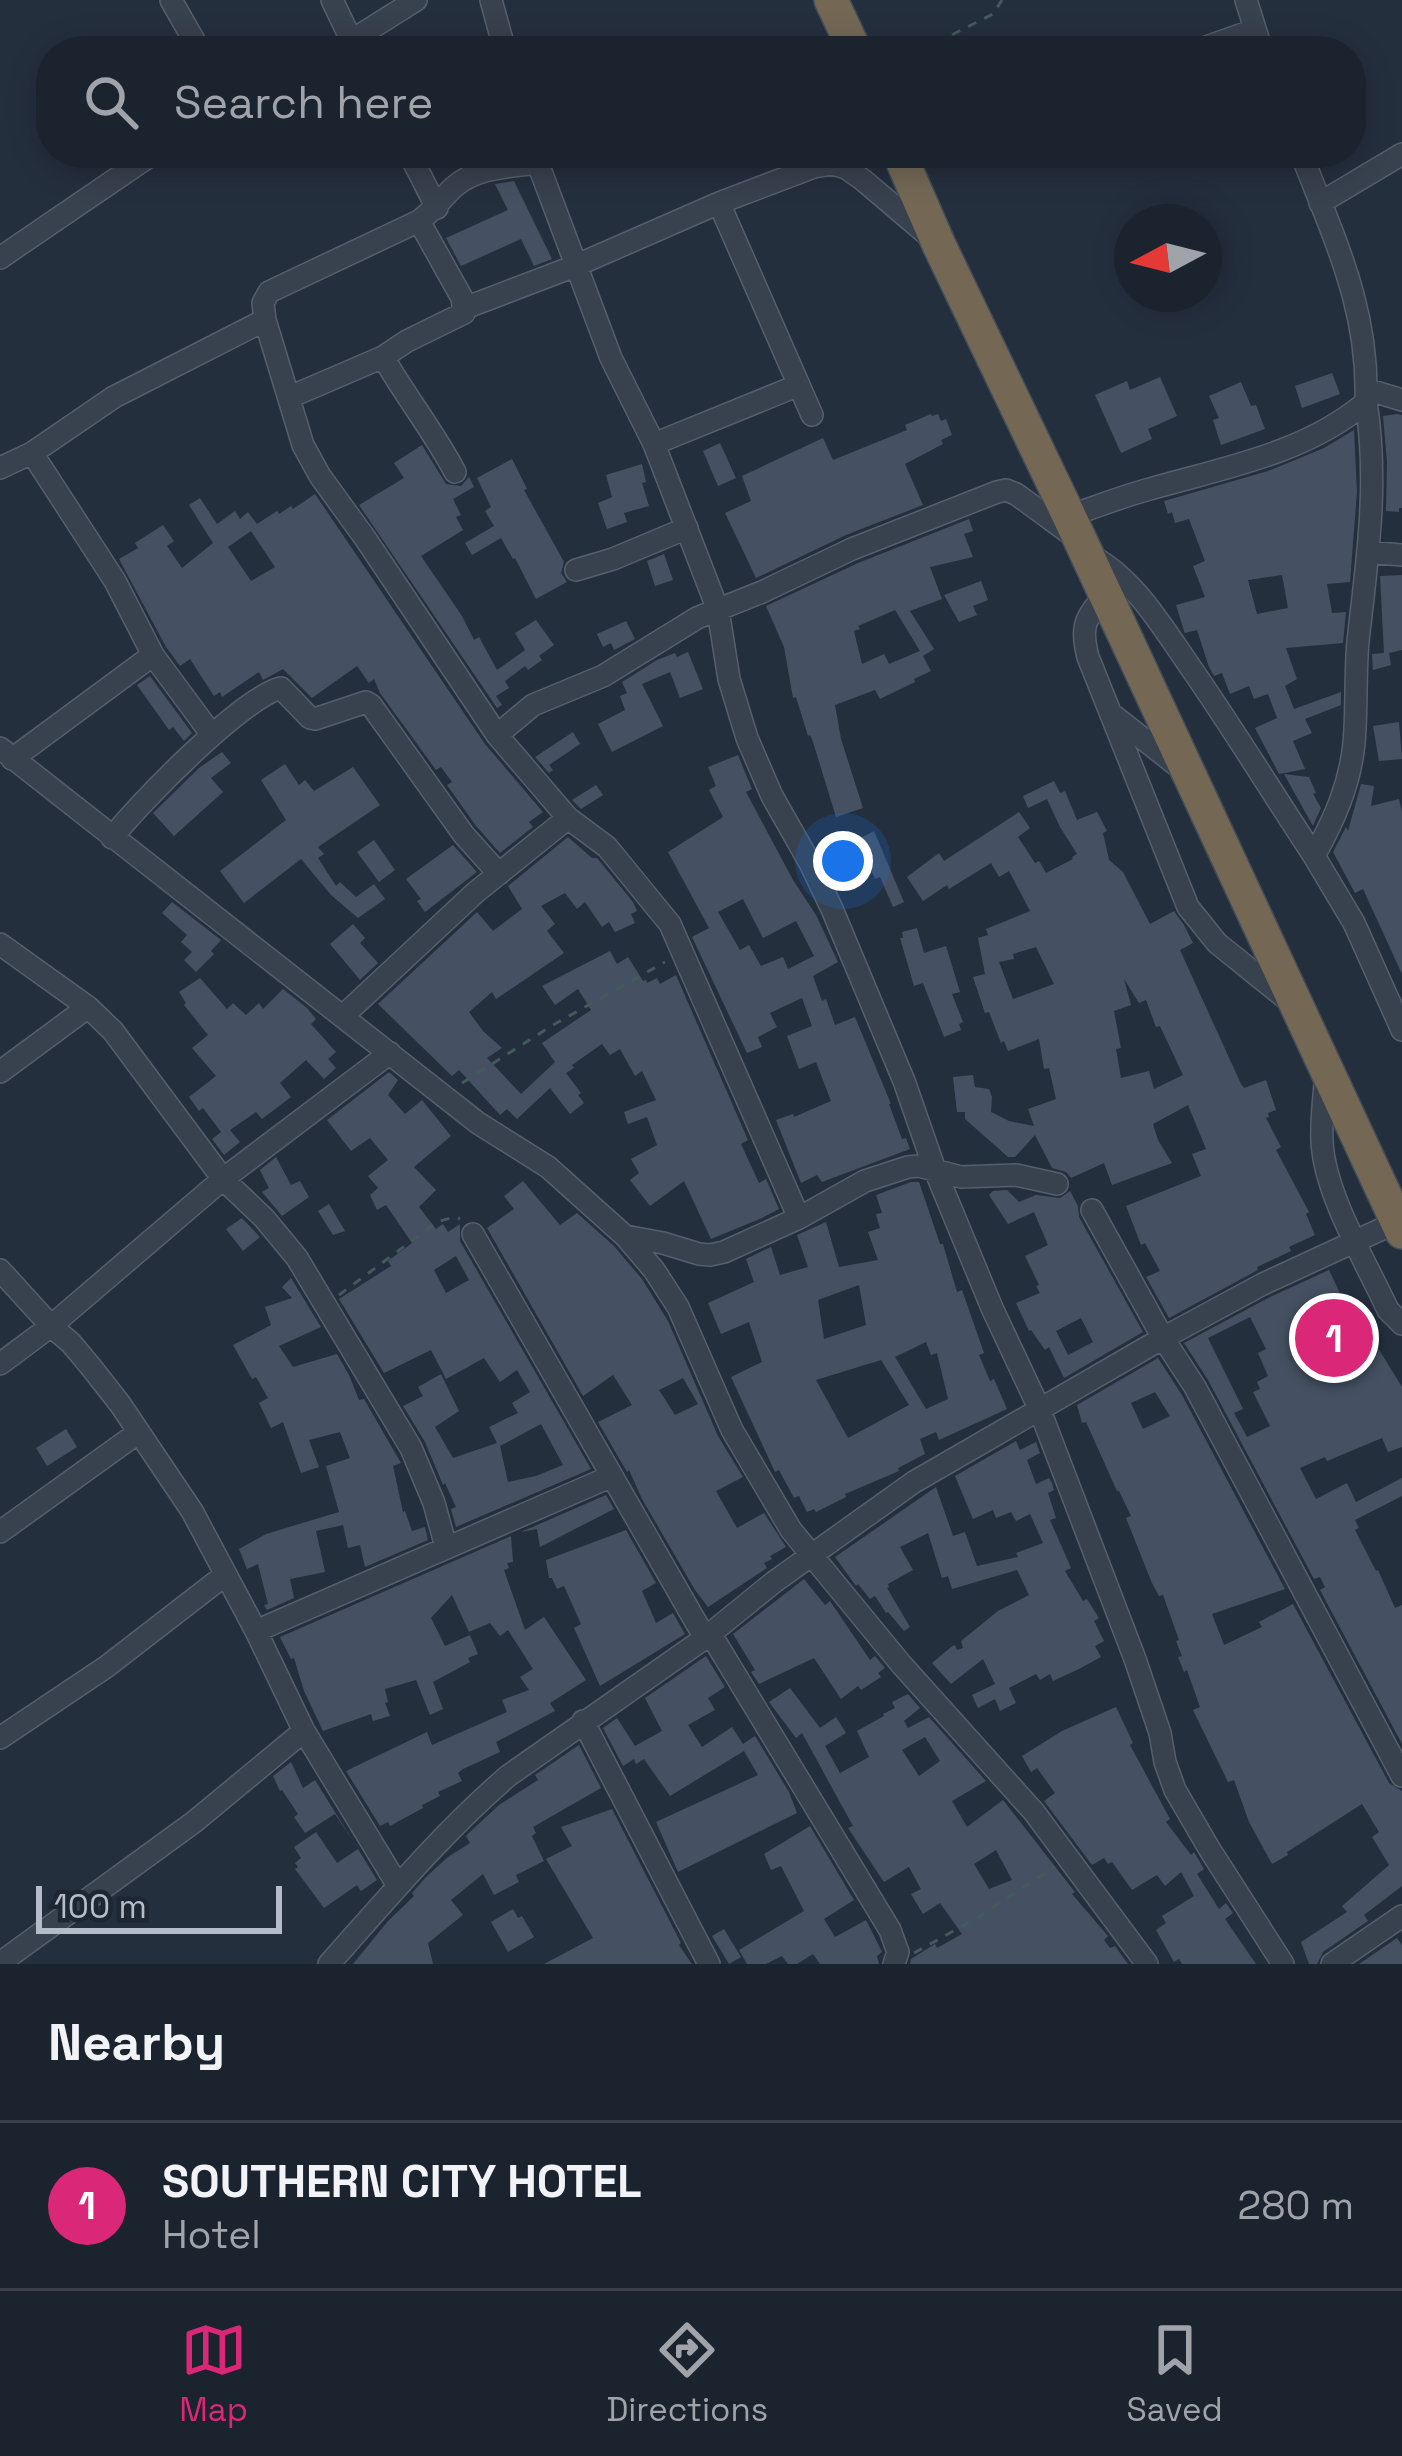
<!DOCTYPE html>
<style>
body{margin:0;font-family:"Space Grotesk",sans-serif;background:#282f3a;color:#f1f3f6}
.compass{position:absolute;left:1114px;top:204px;width:108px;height:108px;border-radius:50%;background:#1b232e;box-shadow:0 6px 30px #0003;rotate:263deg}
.scale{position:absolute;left:36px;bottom:30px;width:246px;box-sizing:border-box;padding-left:12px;border:6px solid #b4bcc9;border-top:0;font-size:33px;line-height:42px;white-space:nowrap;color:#b4bcc9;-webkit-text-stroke:9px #1d2633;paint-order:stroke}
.you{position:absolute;left:843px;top:861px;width:42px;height:42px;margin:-30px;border:9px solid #fff;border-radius:50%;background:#1a73e8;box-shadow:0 0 0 18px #1a73e833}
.badge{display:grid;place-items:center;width:78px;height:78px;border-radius:50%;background:#db2777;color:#fff;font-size:39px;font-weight:700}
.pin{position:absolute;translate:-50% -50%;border:6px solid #fff;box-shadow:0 3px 12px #0006}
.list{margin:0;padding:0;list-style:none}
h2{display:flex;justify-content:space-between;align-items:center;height:156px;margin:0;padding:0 48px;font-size:51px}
h2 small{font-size:39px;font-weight:400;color:#a0a4aa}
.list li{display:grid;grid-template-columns:78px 1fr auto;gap:36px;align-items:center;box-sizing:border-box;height:168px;padding:0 48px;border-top:3px solid #39404a}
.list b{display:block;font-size:45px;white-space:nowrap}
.list p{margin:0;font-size:39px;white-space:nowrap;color:#a0a4aa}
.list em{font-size:39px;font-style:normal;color:#a0a4aa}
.icon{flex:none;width:66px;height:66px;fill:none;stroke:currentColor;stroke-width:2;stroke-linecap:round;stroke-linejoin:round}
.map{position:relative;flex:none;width:1402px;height:1964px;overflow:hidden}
.search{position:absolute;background:#1b232e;box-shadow:0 6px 30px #0003;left:36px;right:36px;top:36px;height:132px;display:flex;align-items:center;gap:30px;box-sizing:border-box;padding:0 42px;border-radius:48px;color:#a0a4aa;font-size:45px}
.sheet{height:324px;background:#1b232e}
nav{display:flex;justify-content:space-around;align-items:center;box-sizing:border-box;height:168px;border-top:3px solid #39404a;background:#1b232e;font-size:33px;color:#a0a4aa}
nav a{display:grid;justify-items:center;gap:6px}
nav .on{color:#db2777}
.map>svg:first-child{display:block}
.building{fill:#455162;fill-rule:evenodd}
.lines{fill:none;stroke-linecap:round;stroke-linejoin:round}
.minor-casing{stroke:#565f6c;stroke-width:24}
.highway-casing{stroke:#434c59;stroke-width:36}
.path{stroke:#44595c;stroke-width:3;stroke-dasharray:9 9;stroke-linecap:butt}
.minor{stroke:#38414e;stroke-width:21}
.highway{stroke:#746855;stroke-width:33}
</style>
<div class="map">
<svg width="1402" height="1964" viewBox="0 0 1402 1964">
<rect width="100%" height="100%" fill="#242f3e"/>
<path class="building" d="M514 181 552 259 534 266 521 239 461 266 446 238 508 210 495 184Z
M1332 373 1340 394 1302 408 1295 386Z
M1160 377 1177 416 1148 429 1152 439 1121 453 1095 395 1127 381 1130 390Z
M1241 382 1251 406 1256 405 1265 429 1221 445 1213 420 1219 418 1209 396Z
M931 414 932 416 938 414 941 421 946 419 952 435 941 440 943 444 905 464 923 505 846 535 756 578 725 513 751 501 742 476 823 438 833 460 907 430 905 425Z
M1397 414 1402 415V508H1399V512L1386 511 1387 462 1383 416Z
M1354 430 1357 492 1350 582 1327 584 1332 613 1346 612 1343 643 1286 648 1297 679 1285 686 1294 709 1341 692V705L1305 719 1312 733 1293 741 1305 769 1279 774 1255 728 1277 718 1268 694 1254 699 1249 686 1230 694 1222 673 1214 676 1209 667 1197 630 1185 633 1184 631 1176 605 1205 597 1193 566 1205 561 1189 519 1175 523 1172 512 1168 514 1164 501 1268 471 1324 448ZM1282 575 1288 608 1257 614 1248 580Z
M720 443 736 478 718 486 703 451Z
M422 445 446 484 461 486 469 477 474 487 453 499 461 515 456 517 463 530 421 556 462 616 474 640 479 637 497 670 525 650 515 633 536 620 554 645 539 656 542 660 528 670 525 666 505 681 509 688 496 696 502 705 497 708 359 505 404 478 394 463Z
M512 459 527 489 524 490 564 562 561 573 567 582 536 599 515 558 513 559 501 538 472 555 465 543 494 526 485 511 491 507 477 478Z
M642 464 646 482 642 483 649 506 624 513 627 522 607 529 598 503 612 497 606 475Z
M315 494 485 744 543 812 529 822 533 827 500 853 476 826 447 785 452 782 441 767 436 770 380 693 374 679 369 683 357 666 312 698 283 669 263 680 259 672 222 697 220 692 214 696 190 659 180 666 166 647 119 559 138 548 135 543 163 525 174 541 167 546 182 568 213 543 189 505 200 498 217 524 235 511 240 519 248 512 257 524 277 511 279 514 291 506 293 509ZM251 531 275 567 251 581 228 547Z
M969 519 973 531 964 534 973 557 930 567 942 599 910 611 934 649 923 656 931 671 914 679 915 682 880 699 875 690 835 705 841 739 863 808 836 817 813 742 810 735 808 736 796 697 793 698 784 647 766 606 858 563ZM895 610 920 651 889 664 884 654 862 664 854 631 860 629 858 626Z
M664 554 673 580 655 586 647 561Z
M1402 575V650L1389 653 1391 665 1373 670 1372 654 1384 653 1380 576Z
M981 581 988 600 973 606 977 615 959 622 944 595Z
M626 621 635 639 614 650 611 643 603 647 597 634Z
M688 652 703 689 680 698 670 672 642 684 663 726 612 752 598 724 625 710 620 696 627 693 622 682 657 660 675 653 677 657Z
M150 676 192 733 184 741 173 727 169 730 137 685Z
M1399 722 1402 759 1379 761 1373 726Z
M573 732 580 744 549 765 553 770 549 773 535 757Z
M222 752 231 763 211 778 223 792 174 836 153 813 199 768Z
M738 755 752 789 746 792 793 880 816 915 838 962 813 976 822 1001 826 999 835 1025 855 1017 891 1104H889L902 1139 906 1138 910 1149 822 1182 817 1175 801 1183 776 1120 793 1114 794 1117 831 1101 816 1062 799 1069 787 1036 812 1026 802 998 770 1013 777 1027 758 1037 762 1047 747 1053 692 937 709 928 668 852 723 817 709 790 716 786 708 767ZM743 899 763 938 796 921 814 956 788 969 783 957 761 966 749 945 740 950 718 912Z
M285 764 299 785 305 780 314 791 353 767 380 805 318 847 324 854 318 858 336 886 340 882 356 897 374 884 385 899 358 918 331 895 301 859 244 903 220 871 286 820 261 780Z
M1284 774 1309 777 1316 793 1313 794 1321 808 1313 826Z
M1054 781 1060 793 1065 791 1077 820 1097 812 1107 831 1103 833 1109 860 1123 872 1150 924 1174 911 1184 925 1193 943 1180 950 1241 1084 1244 1088 1266 1080 1276 1110 1268 1113 1269 1117 1266 1118 1281 1147 1276 1150 1309 1212 1306 1214 1315 1235 1289 1247 1291 1251 1257 1267 1258 1270 1169 1318 1146 1277 1160 1271 1145 1243 1141 1245 1126 1206 1201 1176 1192 1154 1206 1149 1188 1105 1153 1124 1158 1140 1172 1163 1112 1185 1104 1163 1071 1178 1066 1172 1052 1168 1035 1135 1015 1157H1008L965 1119V1112H957L953 1077 973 1075 975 1087 989 1089 992 1097 991 1112 1009 1121 1034 1126 1028 1109 1056 1099 1049 1068 1044 1069 1039 1039 1008 1051 1004 1041 1001 1043 989 1012 985 1013 973 977 985 974 978 938 988 935 986 929 1030 911 1009 871 999 877 991 863 949 889 947 885 923 901 907 877 939 853 944 861 1019 812 1030 828 1018 837 1035 863 1039 861 1046 873 1073 859 1072 857 1077 854 1060 827 1047 799 1028 808 1023 796ZM1036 947 1054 984 1013 999 999 962 1014 959 1013 954ZM1124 979 1139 1003 1146 1000 1156 1027 1160 1026 1183 1075 1154 1089 1149 1071 1121 1078 1116 1049 1121 1048 1114 1011 1131 1005Z
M1361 784 1374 786 1371 806 1399 799 1402 812V974L1363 889 1355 893 1333 852 1346 827 1348 831Z
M596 785 603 795 581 809 572 800Z
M874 831 904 902 893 907 880 877 875 879 866 859 861 861 853 842Z
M568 837 592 858H597L633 902 637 911 631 914 635 923 615 932 609 922 602 927 585 902 577 909 565 893 541 906 555 924 547 931 564 953 496 999 492 992 469 1012 483 1031 502 1048 487 1058 521 1094 555 1062 542 1043 591 1010 578 989 555 1005 542 986 610 951 617 964 628 957 643 981 646 980 647 983 657 978 660 984 676 975 748 1140 741 1144 759 1183 766 1179 779 1209 762 1218 711 1239 684 1181 650 1206 630 1180 639 1173 631 1159 657 1145 647 1117 628 1124 624 1112 656 1100 642 1071 635 1076 620 1049 610 1055 602 1044 572 1065 574 1068 566 1073 581 1093 578 1095 584 1103 570 1114 550 1088 517 1119 507 1109 500 1115 459 1070 452 1076 378 1004 477 912 493 931 522 909 508 886Z
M374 840 395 870 379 882 357 852Z
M453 845 477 872 425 912 417 901 421 899 406 879Z
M172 902 221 940 211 951 214 954 196 972 184 960 192 952 181 942 187 935 162 913Z
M353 924 365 938 360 943 378 963 360 980 330 944Z
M917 928 924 953 946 946 960 992 952 994 963 1022 959 1024 961 1030 944 1037 923 983 914 986 900 938H903L902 932Z
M200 978 227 1009 233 1003 246 1015 259 1003 263 1009 283 989 307 1008 316 1019 311 1024 336 1052 328 1059 336 1068 324 1079 306 1060 280 1083 291 1097 262 1119 256 1112 230 1130 240 1142 224 1155 212 1139 221 1132 203 1108 199 1111 189 1097 216 1076 192 1048 208 1035 184 1005 186 1003 179 992Z
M389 1072 398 1080 388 1095 405 1114 422 1100 451 1136 414 1167 436 1190 419 1207 436 1229 443 1224 448 1232 460 1224V1241L591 1469 456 1527 451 1509 456 1507 445 1483 443 1485 425 1442 403 1406 423 1396 418 1387 441 1374 459 1411 435 1427 453 1458 497 1443 489 1427 518 1413 512 1403 530 1392 517 1370 500 1382 484 1358 446 1379 431 1350 384 1373 339 1299 391 1266 388 1261 412 1243 386 1205 377 1210 370 1195 378 1188 368 1176 388 1160 370 1138 351 1151 327 1120ZM456 1256 469 1280 446 1293 434 1270ZM541 1424 563 1465 536 1476 508 1482 500 1446Z
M276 1157 291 1185 300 1181 309 1197 282 1216 262 1192 269 1188 260 1170Z
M523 1181 560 1225 577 1213 614 1246 642 1279 668 1321 718 1436 743 1477 716 1491 737 1528 764 1513 786 1547 770 1556 772 1559 764 1563 767 1568 708 1607 695 1590 642 1499 629 1470 627 1472 598 1422 632 1405 613 1375 583 1396 487 1228 514 1209 504 1196ZM683 1378 698 1404 675 1415 659 1390Z
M911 1182H919L940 1244H943L957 1292 962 1290 984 1353 979 1355 990 1381 994 1379 1007 1409 939 1440 936 1432 920 1439 925 1454 898 1468 899 1471 845 1494 846 1497 816 1512 814 1509 807 1512 799 1496 794 1498 779 1470 775 1472 731 1377 762 1362 749 1322 721 1334 708 1303 754 1282 746 1259 771 1247 780 1275 808 1267 797 1235 826 1222 839 1267 878 1260 868 1232 880 1228 876 1214 882 1213 876 1195ZM859 1285 866 1325 824 1339 818 1300ZM926 1342 931 1355 937 1353 948 1399 926 1409 895 1357ZM881 1360 909 1405 848 1438 816 1380Z
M1007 1190 1019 1202 1036 1195 1060 1198 1070 1191 1078 1206 1079 1217 1143 1332 1064 1378 1049 1347 1045 1350 1031 1330 1029 1331 1016 1303 1040 1293 1036 1286 1039 1285 1025 1256 1048 1245 1034 1212 1008 1224 989 1195 993 1191ZM1081 1318 1093 1342 1068 1355 1056 1331Z
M329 1204 345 1231 333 1235 318 1211Z
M242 1218 260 1237 243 1251 226 1229Z
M1329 1270 1346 1306 1348 1305 1370 1342 1373 1340 1402 1387V1447L1388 1452 1382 1438 1327 1461 1325 1457 1300 1468 1316 1499 1347 1483 1356 1502 1402 1478V1496L1355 1520 1359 1528 1355 1530 1376 1571 1378 1570 1395 1608 1402 1605V1744L1320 1590 1325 1587 1320 1577 1314 1579 1208 1380 1184 1343 1270 1297ZM1250 1317 1266 1349 1258 1353 1268 1376 1257 1382 1260 1389 1253 1392 1270 1426 1247 1437 1234 1413 1243 1409 1208 1338Z
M291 1278 321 1327 279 1346 293 1367 337 1354 349 1375 359 1400 364 1399 401 1463 393 1466 403 1512 405 1511 412 1531 425 1527 428 1540 365 1567 360 1545 348 1548 343 1525 316 1531 325 1572 290 1579 294 1598 267 1610 264 1605 268 1604 258 1564 247 1569 239 1549 266 1534 339 1512 326 1466 350 1458 340 1432 309 1440 319 1467 301 1473 283 1422 271 1428 259 1403 268 1398 256 1377 252 1379 233 1345 271 1325 265 1307 292 1298 282 1287Z
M1158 1358 1182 1395 1285 1589 1212 1614 1224 1645 1262 1627 1259 1622 1293 1604 1389 1783 1402 1791V1886L1364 1915 1368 1921 1323 1952 1317 1964H1309L1301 1942 1347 1912 1342 1906 1389 1865 1372 1837 1379 1832 1362 1804 1287 1852 1288 1855 1272 1864 1249 1822 1234 1780 1228 1782 1193 1710 1200 1707 1187 1670 1184 1672 1178 1657 1182 1656 1176 1641 1179 1640 1163 1595 1159 1596 1152 1583 1126 1518 1131 1516 1119 1491H1117L1086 1422 1082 1423 1077 1405ZM1155 1392 1170 1416 1143 1429 1131 1403Z
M66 1429 77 1447 47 1466 36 1448Z
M1016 1441 1020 1450 1036 1442 1040 1453 1027 1460 1036 1484 1049 1478 1052 1483 1054 1490 1048 1493 1056 1518 1050 1520 1071 1568 1065 1571 1083 1601 1087 1599 1099 1618 1094 1621 1104 1641 1095 1646 1101 1657 1079 1669 1053 1681 1050 1674 1040 1680 1036 1674 1009 1688 1016 1703 1000 1711 995 1699 978 1708 972 1695 995 1684 983 1659 951 1684 932 1663 951 1647 955 1645 957 1650 963 1648 961 1641 998 1611 1029 1595 1017 1570 952 1589 948 1576 942 1578 928 1533 900 1547 913 1570 888 1584 889 1587 887 1588 910 1627 904 1631 888 1612 886 1613 875 1596 870 1599 858 1584 856 1586 835 1557 936 1487 953 1536 965 1532 977 1566 1018 1557 1016 1553 1043 1543 1030 1514 1016 1521 1011 1512 996 1518 993 1510 973 1519 955 1476Z
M606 1495 614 1509 540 1547 537 1529 521 1532Z
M626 1530 656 1583 642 1591 656 1623 673 1613 685 1634 600 1686 574 1628 581 1624 564 1586 557 1589 552 1578H549L546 1560Z
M511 1536 513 1562 507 1563 509 1568 504 1570 525 1630 544 1617 586 1680 550 1703 555 1711 496 1742 500 1752 463 1769 458 1773 462 1781 438 1792 440 1796 422 1805 423 1808 390 1826 388 1822 380 1826 346 1771 427 1732 432 1745 507 1712 502 1700 529 1690 520 1677 533 1669 508 1630 500 1636 490 1623 469 1632 452 1595 431 1618 445 1646 470 1635 478 1654 468 1658 470 1662 433 1682 443 1709 430 1715 416 1680 385 1689 388 1702 385 1703 390 1716 373 1721 371 1714 323 1731 304 1691 294 1658 291 1659 280 1637Z
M804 1579 825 1605 830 1601 870 1660 875 1656 885 1668 878 1673 881 1677 861 1690 858 1686 841 1699 814 1658 759 1684 751 1672 755 1670 733 1634Z
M706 1656 725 1687 708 1698 715 1710 688 1725 702 1747 732 1727 743 1744 755 1736 789 1792 797 1813 678 1872 656 1822 758 1775 744 1751 670 1796 644 1759 636 1764 634 1759 623 1766 603 1728 617 1718 635 1746 662 1731 645 1698Z
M790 1688 820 1728 836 1717 846 1733 825 1746 840 1773 869 1757 857 1731 884 1716 883 1714 895 1708 892 1702 908 1694 920 1708 904 1721 908 1728 929 1717 986 1781 952 1801 967 1827 1003 1800 1075 1892 1072 1894 1108 1936 1104 1940 1110 1948 1115 1946 1128 1964H910L911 1959 935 1944 937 1948 962 1934 940 1903 923 1914 911 1894 921 1889 909 1867 884 1882 848 1828 853 1826 802 1733 796 1738 769 1702ZM925 1737 940 1761 919 1776 902 1750ZM996 1850 1012 1880 989 1889 974 1864Z
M1116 1707 1133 1743 1130 1745 1170 1819 1166 1822 1191 1855 1194 1852 1204 1869 1197 1874 1219 1909 1226 1903 1233 1913 1225 1919 1256 1964H1182L1179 1959 1174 1962 1156 1930 1166 1923 1162 1916 1194 1896 1181 1872 1165 1886 1157 1875 1132 1890 1112 1862 1108 1864 1104 1858 1092 1865 1044 1801 1055 1793 1037 1768 1031 1772 1022 1756 1062 1731Z
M579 1745 601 1788 533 1827 536 1833 532 1836 544 1861 516 1875 519 1882 494 1895 483 1874 451 1900 463 1915 428 1943 433 1964H353L388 1921 414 1896 412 1893 426 1877 448 1857 470 1843 466 1836 471 1831 499 1805 538 1780 535 1775Z
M291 1762 303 1788 315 1780 353 1841 335 1814 305 1833 294 1817 298 1814 282 1790 280 1791 273 1776Z
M612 1809 681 1943 679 1945 692 1964H544L593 1938 546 1859 572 1846 561 1827Z
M810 1826 854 1900 824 1919 835 1937 866 1920 882 1952 877 1956 879 1964H820L813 1954 797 1964H788L782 1956 766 1964H747L739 1950 804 1911 781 1866 771 1870 764 1854Z
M316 1832 337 1863 358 1849 377 1880 361 1891 357 1885 324 1908 295 1869 298 1867 295 1863 301 1858 294 1847Z
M513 1909 518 1918 522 1916 534 1937 508 1952 491 1922Z
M724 1929 741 1957 729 1964 712 1936Z
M1397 1938 1402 1945V1964H1359Z"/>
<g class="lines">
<g class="minor-casing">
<path id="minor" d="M171 0 200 51
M332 0 356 50
M491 0 505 51
M1246 0 1262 51
M335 51 416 0
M1195 51 1254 30
M409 153 437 208
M534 153 611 358 654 444 718 610 729 679 747 738 772 796 810 863 832 909 904 1081 935 1170 992 1308 1039 1408 1135 1659 1160 1733 1165 1762 1175 1790 1210 1850 1283 1964
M537 163C508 167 477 167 454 187 441 199 433 211 419 221L269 292 263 303 265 320 303 445 320 476 365 538 497 735 568 818 607 847 670 924 799 1218
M719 203 812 415
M1320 203 1402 154
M0 258 154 153
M465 308 575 266 719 203 814 167 832 164 846 168 863 180 929 236
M383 357C406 397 434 432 455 472
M1366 389 1402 400
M290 397 383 357 407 341 464 313 462 298 419 221
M1366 402C1379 483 1367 561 1358 641 1355 675 1357 710 1354 743 1350 785 1334 820 1314 856L1354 923 1402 1030
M654 444 799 385
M32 453 115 581 153 655 212 735
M0 468 32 453 114 397 265 320
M1069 516C1096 507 1123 496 1150 489 1223 468 1307 453 1366 402 1369 307 1334 239 1301 153
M1368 552 1402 555
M1086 553C1134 577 1161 625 1191 668 1234 730 1273 794 1314 856
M576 570 613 559 687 528
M1105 595C1085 619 1080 626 1088 657L1188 907 1217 943 1289 1001
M1114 716 1184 771
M497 735 533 705 603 676 697 618 762 592 852 549 997 492 1006 490 1016 494 1072 535
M0 748 478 1123 548 1167 625 1236 654 1270 678 1307 732 1430 791 1530 901 1664 1034 1812 1147 1964
M12 759 153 655
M112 838C138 804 243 697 281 688L310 718 315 719 366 702 371 705 464 835 499 874
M0 944 88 1007 113 1031 223 1179 264 1218 297 1258 411 1448 434 1503 446 1547
M343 1016 476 892 568 818
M0 1072 88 1007
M1326 1074C1324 1096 1321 1119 1322 1141 1324 1193 1366 1262 1388 1310L1402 1324
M1092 1210 1163 1338 1195 1387 1402 1776
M473 1234 705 1638
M625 1236 663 1243 699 1254 710 1255 724 1252 799 1218 865 1181 908 1167 919 1166 961 1177 1016 1175 1057 1184
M0 1270 51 1326 71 1343 91 1367 120 1404 192 1511 256 1631 304 1731 397 1884
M0 1364 51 1326 223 1179 390 1053
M0 1532 139 1432
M256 1631 612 1476
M710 1633 890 1930 898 1952 894 1964
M583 1721 709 1964
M0 1738 106 1667 225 1575
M0 1963 194 1822 304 1731
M329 1964C387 1899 442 1833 508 1776L705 1638 774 1582 914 1482 1163 1338 1263 1284 1397 1222
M1332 1964 1402 1916"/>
</g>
<g class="highway-casing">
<path id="highway" d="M831 0 855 51
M899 153 939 245 1069 516 1402 1232"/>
</g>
<path class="path" d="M920 51 993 14 1002 0
M462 1083 553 1025 665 962
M339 1295 437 1222 454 1217 460 1219
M914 1953 982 1915 1054 1867"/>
<use href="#minor" class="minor"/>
<use href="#highway" class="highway"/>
</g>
</svg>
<svg class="compass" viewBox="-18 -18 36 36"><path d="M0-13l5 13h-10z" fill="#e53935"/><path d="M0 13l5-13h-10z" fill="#a0a4aa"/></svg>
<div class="scale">100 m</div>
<div class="you"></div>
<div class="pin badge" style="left:1334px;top:1338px">1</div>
<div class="search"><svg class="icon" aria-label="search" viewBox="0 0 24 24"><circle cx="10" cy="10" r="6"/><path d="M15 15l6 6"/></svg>Search here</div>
</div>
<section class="sheet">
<h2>Nearby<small></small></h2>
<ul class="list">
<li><span class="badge">1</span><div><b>SOUTHERN CITY HOTEL</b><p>Hotel</p></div><em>280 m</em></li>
</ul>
</section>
<nav>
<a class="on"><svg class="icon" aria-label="map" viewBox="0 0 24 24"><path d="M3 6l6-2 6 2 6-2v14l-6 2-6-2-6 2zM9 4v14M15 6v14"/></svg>Map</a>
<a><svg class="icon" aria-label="directions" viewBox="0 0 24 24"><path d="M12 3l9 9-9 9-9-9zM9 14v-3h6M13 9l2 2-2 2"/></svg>Directions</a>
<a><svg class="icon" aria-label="saved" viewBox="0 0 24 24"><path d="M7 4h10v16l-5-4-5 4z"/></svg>Saved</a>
</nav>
